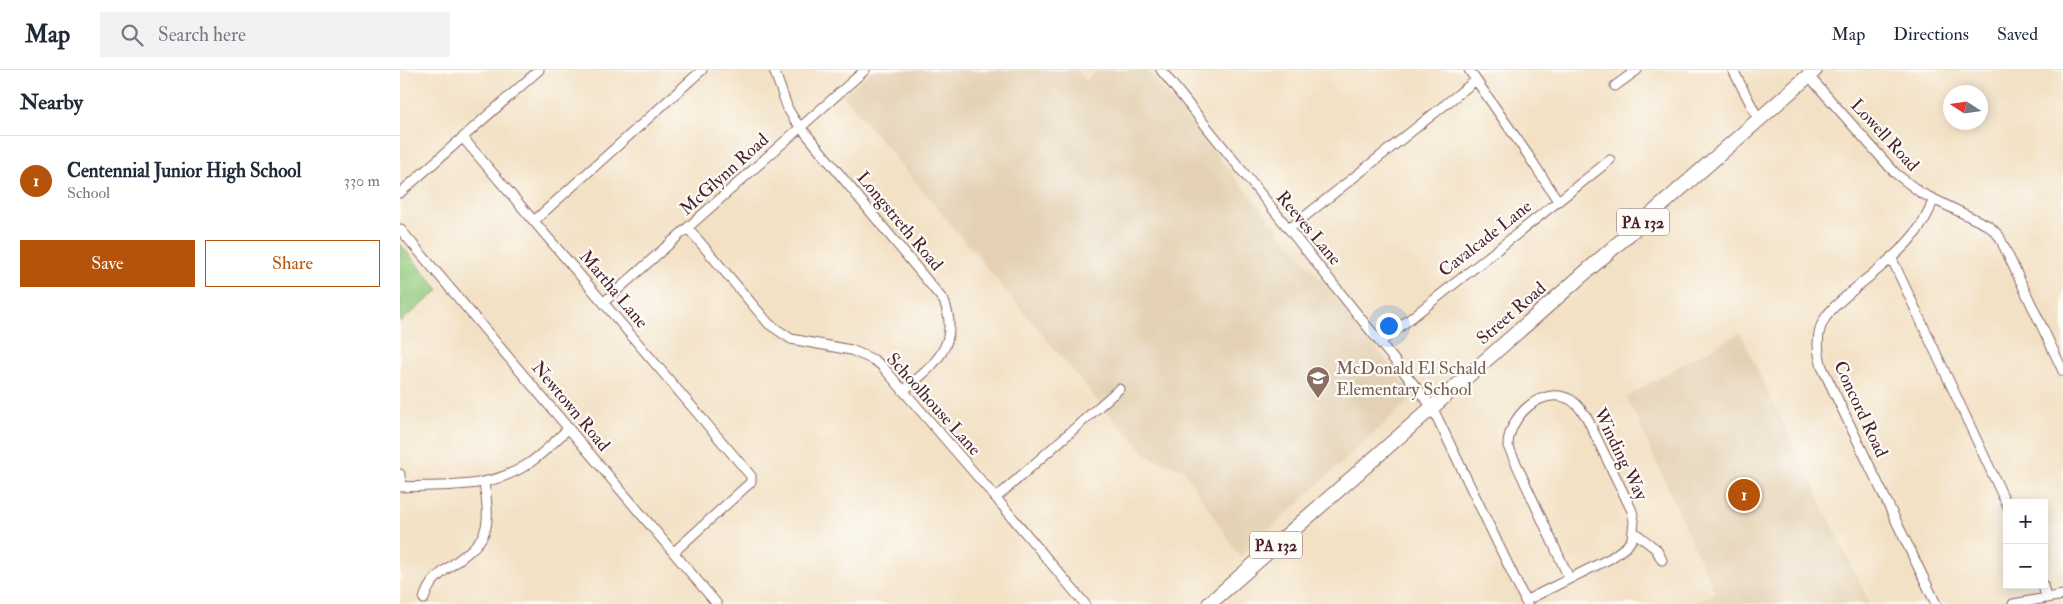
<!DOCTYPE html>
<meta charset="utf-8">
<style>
body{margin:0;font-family:"IM FELL Double Pica",serif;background:#f2f2f3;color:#1f2937}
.controls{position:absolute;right:15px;bottom:15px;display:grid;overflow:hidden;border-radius:0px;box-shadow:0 2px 12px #0003}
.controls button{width:45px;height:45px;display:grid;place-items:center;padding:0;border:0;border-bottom:1px solid #e0e1e3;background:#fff;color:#1f2937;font:25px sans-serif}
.compass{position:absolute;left:1543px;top:15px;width:45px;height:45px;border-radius:50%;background:#fff;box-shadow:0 2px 12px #0003;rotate:282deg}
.you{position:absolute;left:988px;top:255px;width:18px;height:18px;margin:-12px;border:4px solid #fff;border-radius:50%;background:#1a73e8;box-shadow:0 0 0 8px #1a73e833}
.badge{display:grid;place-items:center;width:32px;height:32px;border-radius:50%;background:#b45309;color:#fff;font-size:16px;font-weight:700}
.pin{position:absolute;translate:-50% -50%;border:2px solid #fff;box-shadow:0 1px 5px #0006}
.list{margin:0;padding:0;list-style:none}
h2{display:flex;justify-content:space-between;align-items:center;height:65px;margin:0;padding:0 20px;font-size:21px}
h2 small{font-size:16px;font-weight:400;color:#747a83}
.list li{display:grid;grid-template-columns:32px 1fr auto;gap:15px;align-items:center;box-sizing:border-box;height:90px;padding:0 20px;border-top:1px solid #e0e1e3}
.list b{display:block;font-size:19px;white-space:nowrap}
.list p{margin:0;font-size:16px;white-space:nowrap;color:#747a83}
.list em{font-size:16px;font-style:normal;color:#747a83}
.actions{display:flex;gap:10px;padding:15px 20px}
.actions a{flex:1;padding:11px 0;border:1px solid #b45309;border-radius:0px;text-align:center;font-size:18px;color:#b45309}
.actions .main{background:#b45309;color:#fff}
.icon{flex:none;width:28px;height:28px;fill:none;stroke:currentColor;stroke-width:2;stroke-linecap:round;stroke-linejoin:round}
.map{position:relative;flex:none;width:1663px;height:534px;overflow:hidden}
header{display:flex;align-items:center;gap:30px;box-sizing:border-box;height:70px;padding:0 25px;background:#fff;border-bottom:1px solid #e0e1e3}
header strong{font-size:24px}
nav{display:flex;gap:28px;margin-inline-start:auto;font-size:18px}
.search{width:350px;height:45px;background:#f2f2f3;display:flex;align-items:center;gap:12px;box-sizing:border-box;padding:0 18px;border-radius:0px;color:#747a83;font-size:19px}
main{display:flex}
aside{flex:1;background:#fff}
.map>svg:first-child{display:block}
.built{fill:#e4d1b4}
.green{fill:#92cb7e;stroke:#6e7554}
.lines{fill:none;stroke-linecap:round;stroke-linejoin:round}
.street-casing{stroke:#856361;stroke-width:11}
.primary-casing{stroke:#856361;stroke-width:16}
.street{stroke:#fff;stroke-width:9}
.primary{stroke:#fff;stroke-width:14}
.labels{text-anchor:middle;stroke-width:4.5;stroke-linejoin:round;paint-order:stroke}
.shield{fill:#fdfcf7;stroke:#806168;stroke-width:1}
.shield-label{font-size:16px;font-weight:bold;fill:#4a1f2b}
.street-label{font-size:18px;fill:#4a1f2b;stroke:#fdfcf7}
.education-label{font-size:18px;fill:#785e54;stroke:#fdfcf7;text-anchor:start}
</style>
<header>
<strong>Map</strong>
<div class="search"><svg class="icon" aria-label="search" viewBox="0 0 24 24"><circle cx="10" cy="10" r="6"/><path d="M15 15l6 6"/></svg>Search here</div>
<nav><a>Map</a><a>Directions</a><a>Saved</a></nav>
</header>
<main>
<aside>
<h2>Nearby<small></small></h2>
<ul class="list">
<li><span class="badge">1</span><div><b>Centennial Junior High School</b><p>School</p></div><em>330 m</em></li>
</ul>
<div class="actions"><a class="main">Save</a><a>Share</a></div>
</aside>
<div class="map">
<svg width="1663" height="534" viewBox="0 0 1663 534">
<rect width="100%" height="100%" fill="#fdfcf7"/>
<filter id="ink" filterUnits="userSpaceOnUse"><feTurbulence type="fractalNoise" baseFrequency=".02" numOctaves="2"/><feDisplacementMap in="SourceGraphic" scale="10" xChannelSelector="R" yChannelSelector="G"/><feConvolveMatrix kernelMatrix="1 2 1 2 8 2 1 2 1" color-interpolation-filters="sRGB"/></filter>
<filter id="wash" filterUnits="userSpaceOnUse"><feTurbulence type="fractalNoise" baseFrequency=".0096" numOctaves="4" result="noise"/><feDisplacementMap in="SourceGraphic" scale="20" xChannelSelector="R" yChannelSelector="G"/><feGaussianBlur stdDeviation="1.12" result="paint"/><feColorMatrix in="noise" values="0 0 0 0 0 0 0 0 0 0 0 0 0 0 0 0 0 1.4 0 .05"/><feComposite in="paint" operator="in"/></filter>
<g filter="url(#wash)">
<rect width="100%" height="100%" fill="#f3e1c5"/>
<path class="built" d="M473 0H677L686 11 698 0H746L959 256 1014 326 840 487 783 399 749 387 707 342 443 25Z
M1340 263 1470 534H1294L1315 523 1227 327 1288 291Z"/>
<path class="green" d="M0 174 39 220 0 252Z"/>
</g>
<g filter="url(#ink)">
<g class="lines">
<g class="street-casing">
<path id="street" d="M374 0 388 39 394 49 544 231C561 275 534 295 503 321
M761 0 1032 337 1127 534
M1069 0 1128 85 1158 131
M1333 0 1359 50
M1408 5 1495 103 1521 123 1589 156 1599 166 1663 301
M1215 16 1237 0
M63 68 351 406V412L274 482
M0 123 139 0
M1533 130C1522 169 1482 195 1452 221 1440 232 1427 241 1421 256 1416 270 1418 283 1422 297L1536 534
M135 150 302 0
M288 158 369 254 391 269 451 280 474 290 482 296 596 428 685 534
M0 159 317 534
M889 159 1076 10
M1491 187 1607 435
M204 232 465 0
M981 272 1210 90
M0 404 1 417
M0 417C44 415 89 420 128 394 143 384 156 370 169 358
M596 428 719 319
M1234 462 1256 479 1262 490
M1643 515 1646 528
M24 529C28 516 33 510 44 501 85 470 93 467 84 413
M1125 531 1211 488 1227 476 1232 469 1234 451 1232 441 1187 348C1182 341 1178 334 1171 330 1142 314 1108 347 1108 376L1169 508
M1613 534 1663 525"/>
</g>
<g class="primary-casing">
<path id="primary" d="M809 534 1415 0"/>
</g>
<use href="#street" class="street"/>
<use href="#primary" class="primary"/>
</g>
</g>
<defs>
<g id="school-pin" transform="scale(1.25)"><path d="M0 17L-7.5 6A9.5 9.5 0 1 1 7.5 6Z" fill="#8d6e63" stroke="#fdfcf7"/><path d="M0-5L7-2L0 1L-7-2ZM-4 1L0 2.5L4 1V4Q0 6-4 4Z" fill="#fff"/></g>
</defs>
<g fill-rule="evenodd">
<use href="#school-pin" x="918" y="308"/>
</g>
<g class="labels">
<g class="shield">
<rect x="1217" y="138.5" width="52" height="27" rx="4"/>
<rect x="850" y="461.5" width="52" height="27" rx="4"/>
</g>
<g class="shield-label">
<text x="1243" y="158">PA 132</text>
<text x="876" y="481">PA 132</text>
</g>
<g class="street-label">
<text transform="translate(1485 65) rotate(47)" y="6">Lowell Road</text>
<text transform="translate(324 104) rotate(-42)" y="6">McGlynn Road</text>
<text transform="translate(500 151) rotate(50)" y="6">Longstreth Road</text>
<text transform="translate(909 158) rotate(50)" y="6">Reeves Lane</text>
<text transform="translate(1085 168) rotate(-38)" y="6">Cavalcade Lane</text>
<text transform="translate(214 219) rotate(50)" y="6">Martha Lane</text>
<text transform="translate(1111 243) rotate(-41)" y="6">Street Road</text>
<text transform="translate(534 334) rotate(48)" y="6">Schoolhouse Lane</text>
<text transform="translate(171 336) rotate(50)" y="6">Newtown Road</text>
<text transform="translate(1461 339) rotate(65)" y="6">Concord Road</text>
<text transform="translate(1221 384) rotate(64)" y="6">Winding Way</text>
</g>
<g class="education-label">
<text x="936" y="304">McDonald El Schald<tspan x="936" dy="21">Elementary School</tspan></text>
</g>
</g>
</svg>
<div class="controls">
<button>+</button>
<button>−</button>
</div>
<svg class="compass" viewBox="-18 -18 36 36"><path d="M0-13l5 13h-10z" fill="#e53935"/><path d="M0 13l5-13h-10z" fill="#747a83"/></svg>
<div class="you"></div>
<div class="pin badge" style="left:1344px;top:425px">1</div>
</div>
</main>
